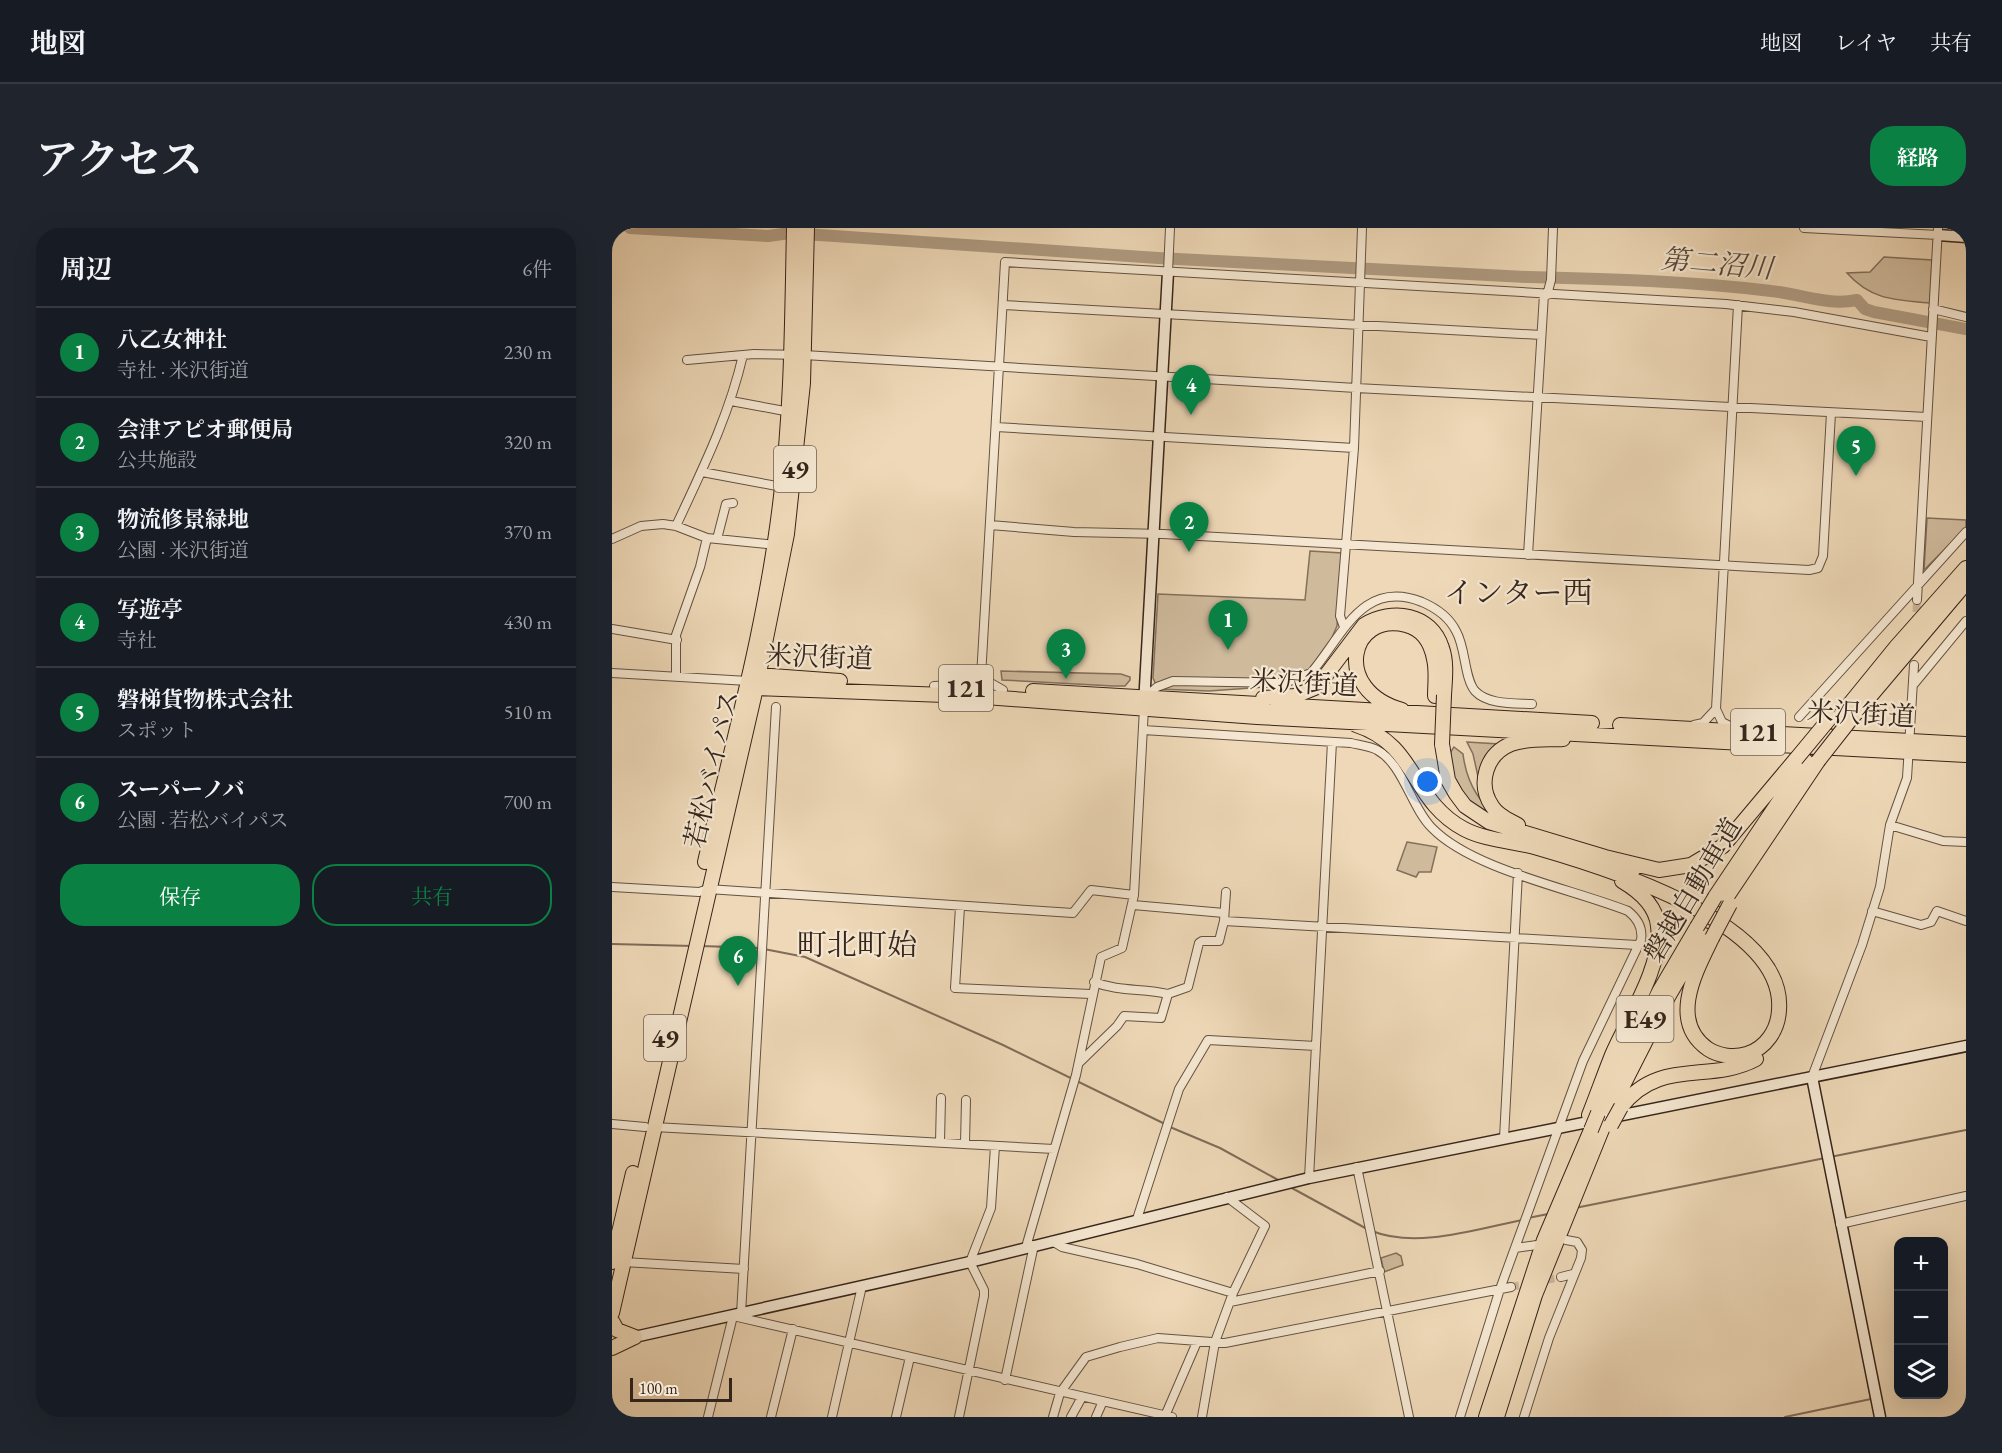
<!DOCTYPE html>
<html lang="ja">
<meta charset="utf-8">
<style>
body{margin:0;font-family:"EB Garamond","Noto Serif JP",serif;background:#20242c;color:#f1f3f6}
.controls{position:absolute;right:18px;bottom:18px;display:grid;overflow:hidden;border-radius:12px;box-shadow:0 6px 24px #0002}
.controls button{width:54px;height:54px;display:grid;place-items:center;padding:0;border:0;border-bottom:2px solid #363941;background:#171b24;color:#f1f3f6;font:30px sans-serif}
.scale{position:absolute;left:18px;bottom:15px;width:102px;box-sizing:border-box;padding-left:6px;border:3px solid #36251b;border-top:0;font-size:16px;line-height:21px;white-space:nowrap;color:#36251b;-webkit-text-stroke:4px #f4e6d0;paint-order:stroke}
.you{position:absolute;left:816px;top:554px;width:21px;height:21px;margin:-15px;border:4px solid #fff;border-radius:50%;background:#1a73e8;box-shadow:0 0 0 9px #1a73e833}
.badge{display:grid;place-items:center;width:39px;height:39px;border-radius:50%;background:#0b8043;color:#fff;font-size:20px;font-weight:700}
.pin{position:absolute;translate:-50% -50px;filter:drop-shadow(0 2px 3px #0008)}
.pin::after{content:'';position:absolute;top:32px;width:21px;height:18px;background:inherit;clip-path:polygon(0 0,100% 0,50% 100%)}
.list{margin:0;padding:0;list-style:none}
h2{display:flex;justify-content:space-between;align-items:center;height:78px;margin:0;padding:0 24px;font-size:26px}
h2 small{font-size:20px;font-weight:400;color:#9ea1a6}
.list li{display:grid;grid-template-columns:39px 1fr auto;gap:18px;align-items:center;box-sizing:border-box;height:90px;padding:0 24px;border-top:2px solid #363941}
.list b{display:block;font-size:22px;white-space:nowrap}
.list p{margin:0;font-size:20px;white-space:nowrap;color:#9ea1a6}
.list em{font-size:20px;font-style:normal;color:#9ea1a6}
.actions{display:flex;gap:12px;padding:18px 24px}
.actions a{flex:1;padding:14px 0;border:2px solid #0b8043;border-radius:24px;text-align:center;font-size:21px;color:#0b8043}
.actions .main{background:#0b8043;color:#fff}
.icon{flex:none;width:33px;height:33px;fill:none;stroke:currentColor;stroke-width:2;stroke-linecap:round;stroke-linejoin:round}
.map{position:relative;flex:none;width:1354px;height:1189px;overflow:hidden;border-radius:24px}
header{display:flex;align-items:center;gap:36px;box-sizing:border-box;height:84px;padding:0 30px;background:#171b24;border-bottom:2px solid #363941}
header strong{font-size:28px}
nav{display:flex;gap:33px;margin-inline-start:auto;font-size:21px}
.intro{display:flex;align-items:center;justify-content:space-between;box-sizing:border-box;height:144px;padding:0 36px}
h1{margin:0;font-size:42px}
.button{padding:15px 27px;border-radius:24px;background:#0b8043;color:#fff;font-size:21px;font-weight:700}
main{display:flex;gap:36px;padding:0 36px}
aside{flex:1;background:#171b24;border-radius:24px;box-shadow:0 6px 24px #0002}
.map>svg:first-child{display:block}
.green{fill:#cfba9c;stroke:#82705c;stroke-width:1.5}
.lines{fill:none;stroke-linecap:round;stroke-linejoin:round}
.stream{stroke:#7f6c59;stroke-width:2}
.river{stroke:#af9b82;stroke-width:12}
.street-tunnel{stroke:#c9b498;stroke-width:8;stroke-dasharray:8 4;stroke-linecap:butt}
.street-casing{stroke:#645242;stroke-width:10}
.secondary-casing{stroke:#36251b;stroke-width:13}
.highway-casing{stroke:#36251b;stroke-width:16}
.street{stroke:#f4e6d0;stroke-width:8}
.secondary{stroke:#f4e6d0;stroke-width:10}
.highway{stroke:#eed8b7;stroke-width:14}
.highway-bridge-casing{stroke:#36251b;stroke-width:16;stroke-linecap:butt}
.highway-bridge{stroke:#eed8b7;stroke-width:14}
.labels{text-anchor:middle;stroke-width:4.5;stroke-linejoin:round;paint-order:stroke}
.shield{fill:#f4e6d0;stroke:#6f5f51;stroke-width:1.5}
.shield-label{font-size:26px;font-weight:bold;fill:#36251b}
.street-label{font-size:27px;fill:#36251b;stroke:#f4e6d0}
.water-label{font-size:28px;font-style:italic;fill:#5a483a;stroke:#f4e6d0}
.quarter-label{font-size:30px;fill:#36251b;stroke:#f4e6d0}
</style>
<header>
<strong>地図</strong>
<nav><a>地図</a><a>レイヤ</a><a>共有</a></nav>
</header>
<div class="intro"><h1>アクセス</h1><a class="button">経路</a></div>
<main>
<aside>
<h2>周辺<small>6件</small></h2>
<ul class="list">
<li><span class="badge">1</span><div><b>八乙女神社</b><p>寺社 · 米沢街道</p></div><em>230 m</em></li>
<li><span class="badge">2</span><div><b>会津アピオ郵便局</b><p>公共施設</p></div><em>320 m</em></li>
<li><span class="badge">3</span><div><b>物流修景緑地</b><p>公園 · 米沢街道</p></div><em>370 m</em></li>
<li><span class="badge">4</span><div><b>写遊亭</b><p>寺社</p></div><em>430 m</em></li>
<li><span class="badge">5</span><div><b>磐梯貨物株式会社</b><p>スポット</p></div><em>510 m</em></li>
<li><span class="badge">6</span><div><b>スーパーノバ</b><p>公園 · 若松バイパス</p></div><em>700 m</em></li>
</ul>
<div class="actions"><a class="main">保存</a><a>共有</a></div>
</aside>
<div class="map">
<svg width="1354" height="1189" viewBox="0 0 1354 1189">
<rect width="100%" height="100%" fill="#eed8b7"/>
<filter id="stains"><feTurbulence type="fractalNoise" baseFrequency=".00333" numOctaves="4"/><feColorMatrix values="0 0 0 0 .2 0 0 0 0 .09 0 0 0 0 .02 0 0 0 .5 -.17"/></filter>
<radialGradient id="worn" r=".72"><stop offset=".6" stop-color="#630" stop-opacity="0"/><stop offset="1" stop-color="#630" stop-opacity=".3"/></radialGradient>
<path class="green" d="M1272 29 1320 32 1318 75C1283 72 1259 72 1235 45L1258 44Z
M1315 290 1354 292V300L1312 342Z
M698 323 730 325 725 398 707 439 668 458 597 463 546 461 541 450 546 366 693 372Z
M389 443 509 446 518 449V452L513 458H501L390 452Z
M855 514 887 516 867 553 861 526Z
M842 519 851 526C855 558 869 577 894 597 864 580 843 574 838 537 838 529 837 525 842 519Z
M795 614 825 619 819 644H807L804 649 785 642Z
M784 1025 789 1028 791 1037 772 1044 769 1030Z"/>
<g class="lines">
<path class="stream" d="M0 716 81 718
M89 718 147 720
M152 721 193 729 391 817 553 896
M558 899 608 920 668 953
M1218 929 1354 902
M678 959 755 1001
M963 980 1213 930
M916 990 936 986
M760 1003C804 1021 865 1001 910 992
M1173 1189 1259 1171 1252 1133"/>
<path class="river" d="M18 0 156 8 178 5 546 30 915 49C996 51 1078 53 1159 63 1189 66 1215 78 1245 72L1253 81 1262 84 1354 101"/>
<path class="street-tunnel" d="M1304 396 1305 372
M899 1059 949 1049"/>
<g class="street-casing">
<path id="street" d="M1192 0 1326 7
M556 44 558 0
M935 67 939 52 941 0
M391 77 929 107
M1321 81 1354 89
M75 132 142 126 192 127 744 160 1315 189
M119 173 178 184
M384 199 742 220
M90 244 170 259
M378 297 462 304 551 306 1197 342 1206 340 1211 328 1219 185
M64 298C90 242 117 188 131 127
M0 311 29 298 51 296 64 298 95 310 164 317
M105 311 114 276 121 275
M916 327 932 66
M1305 372 1326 0
M732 399 728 388 742 220 750 0
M0 401 65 412
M371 444 377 454 391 462
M0 445 136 453
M64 448V407L88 339 95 310
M1302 456 1354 393
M322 458 360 456 369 449 393 34 1114 76 1182 84 1319 109
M534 468 545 459 561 453 672 455 699 445C730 409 750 350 810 374 824 380 837 389 844 403 854 420 852 450 863 463 876 477 903 475 920 476
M1187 489 1354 304
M1082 497 1091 495 1104 481
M1120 499 1110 494 1104 481 1126 77
M531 502 739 515C747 517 758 518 765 522 791 536 799 579 820 600 861 642 961 661 1016 683 1026 691 1031 700 1029 712L971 833 888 1061 848 1189
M1278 597 1331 613 1354 614
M0 659 87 664 96 661 461 685 479 662 522 667 532 480
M521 677 612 685
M348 679 343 760 479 766
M1260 683 1309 697 1319 694 1325 683 1354 693
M612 693 1025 717
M482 754C507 764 531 760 556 766
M467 835 505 798 512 788 549 790 556 766 576 759 587 715 590 713H607L612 693 614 664
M1200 849 1250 717 1268 659 1278 597 1295 550 1302 437
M0 896 33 899
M42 899 442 921
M892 910 906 645
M328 914 329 870
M353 916 354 872
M745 939 797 1189
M697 950 720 514
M525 991 567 861 596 812 704 818
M1228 996 1354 968
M440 1013 450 1019 525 1036 621 1065
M414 1019 464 847 489 729 510 720 522 667
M903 1020 925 1017
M11 1034 132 1041
M949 1049 961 1046
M618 1074 768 1043
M129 1086 164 479
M393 1152 422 1017
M553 1188 585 1114
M96 1189 121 1088 560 1189
M159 1189 181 1101
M220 1189 250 1058
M284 1189 298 1129
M347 1189 372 1068V1062L358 1034 379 980 383 918
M441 1189 448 1165 474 1129 508 1119 546 1110 613 1115 899 1059
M459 1189 470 1169
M484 1189 491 1173
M590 1189 603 1114 621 1065 653 998 615 969
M912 1189 937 1110 969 1030 970 1022 965 1014 954 1012"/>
</g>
<g class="secondary-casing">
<path id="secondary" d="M1326 7 1354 9
M532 477 556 44
M1200 849 1268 1189
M18 1110 358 1034 697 950 1354 818"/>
</g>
<g class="highway-casing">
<path id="highway" d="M136 453 144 460 360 468 645 489 1354 527
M136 453 147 447 228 453
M421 463 980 495
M651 470 683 468 705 459 752 397C780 380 819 385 830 420 835 434 833 451 832 467
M790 482C719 462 738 383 794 397 810 401 819 415 822 431 825 443 823 456 823 468
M1239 491 1354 355
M1223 494 1284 419 1354 340
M744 497C806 517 798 572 852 601 875 613 902 613 926 620 992 639 1174 694 1167 782 1166 802 1154 820 1135 826 1122 830 1107 828 1096 821 1056 793 1084 743 1100 710
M1008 497 1354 516
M830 516 836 552 844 566 853 578 877 594 993 629 1047 642 1079 637 1111 618 1184 531
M906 597C897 592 886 588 880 578 865 556 874 526 899 516 915 510 935 512 951 511
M993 629 1021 642
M93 634C121 513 155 392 169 268 180 179 180 90 182 0
M1103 669 1194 533
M1112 673 1206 533
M1009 879C1048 829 1097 856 1144 831
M999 881 1056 769 1092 707
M986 885 1048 762 1085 699
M977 887C985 867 992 847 1000 827 1016 790 1051 738 1046 698 1044 677 1027 663 1010 653
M0 1034 21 945
M0 1085 144 460 175 306 191 155 195 0
M0 1093 5 1102 23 1109
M0 1120 23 1109
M874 1189 932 1012 979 902
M885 1189 923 1067 991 899"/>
</g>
<use href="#street" class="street"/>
<use href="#secondary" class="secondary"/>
<use href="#highway" class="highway"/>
<g class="highway-bridge-casing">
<path id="highway-bridge" d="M830 516 832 467
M1184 531 1218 490
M1206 533 1239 491
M1085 699 1103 669
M1100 710 1118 676
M999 897 1009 879
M979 902 986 885"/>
</g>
<use href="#highway-bridge" class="highway-bridge"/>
</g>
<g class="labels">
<g class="shield">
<rect x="162" y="218" width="42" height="46" rx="4.5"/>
<rect x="327" y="437" width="54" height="46" rx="4.5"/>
<rect x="1119" y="481" width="54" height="46" rx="4.5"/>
<rect x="1004.5" y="768" width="57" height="46" rx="4.5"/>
<rect x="32" y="787" width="42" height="46" rx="4.5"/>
</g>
<g class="shield-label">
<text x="183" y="250">49</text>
<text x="354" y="469">121</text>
<text x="1146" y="513">121</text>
<text x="1033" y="800">E49</text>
<text x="53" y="819">49</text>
</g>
<g class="street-label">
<text transform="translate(207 429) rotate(2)" y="9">米沢街道</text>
<text transform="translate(692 455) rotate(3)" y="9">米沢街道</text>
<text transform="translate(1249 486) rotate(3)" y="9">米沢街道</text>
<text transform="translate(100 541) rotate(-77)" y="9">若松バイパス</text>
<text transform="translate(1081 662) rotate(-59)" y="9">磐越自動車道</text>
</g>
<g class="water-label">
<text transform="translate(1105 35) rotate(5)" y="10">第二沼川</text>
</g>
<g class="quarter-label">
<text x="906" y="375">インター西</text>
<text x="245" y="727">町北町始</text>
</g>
</g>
<rect width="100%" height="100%" filter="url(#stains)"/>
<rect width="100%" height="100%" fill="url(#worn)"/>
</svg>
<div class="controls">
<button>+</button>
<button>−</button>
<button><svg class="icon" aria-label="layers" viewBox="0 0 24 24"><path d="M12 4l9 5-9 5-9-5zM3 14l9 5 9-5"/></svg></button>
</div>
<div class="scale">100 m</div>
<div class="you"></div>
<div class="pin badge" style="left:616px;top:422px">1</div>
<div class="pin badge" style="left:577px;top:324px">2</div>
<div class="pin badge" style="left:454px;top:451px">3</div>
<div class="pin badge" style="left:579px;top:187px">4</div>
<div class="pin badge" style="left:1244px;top:248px">5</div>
<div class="pin badge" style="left:126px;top:758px">6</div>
</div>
</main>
